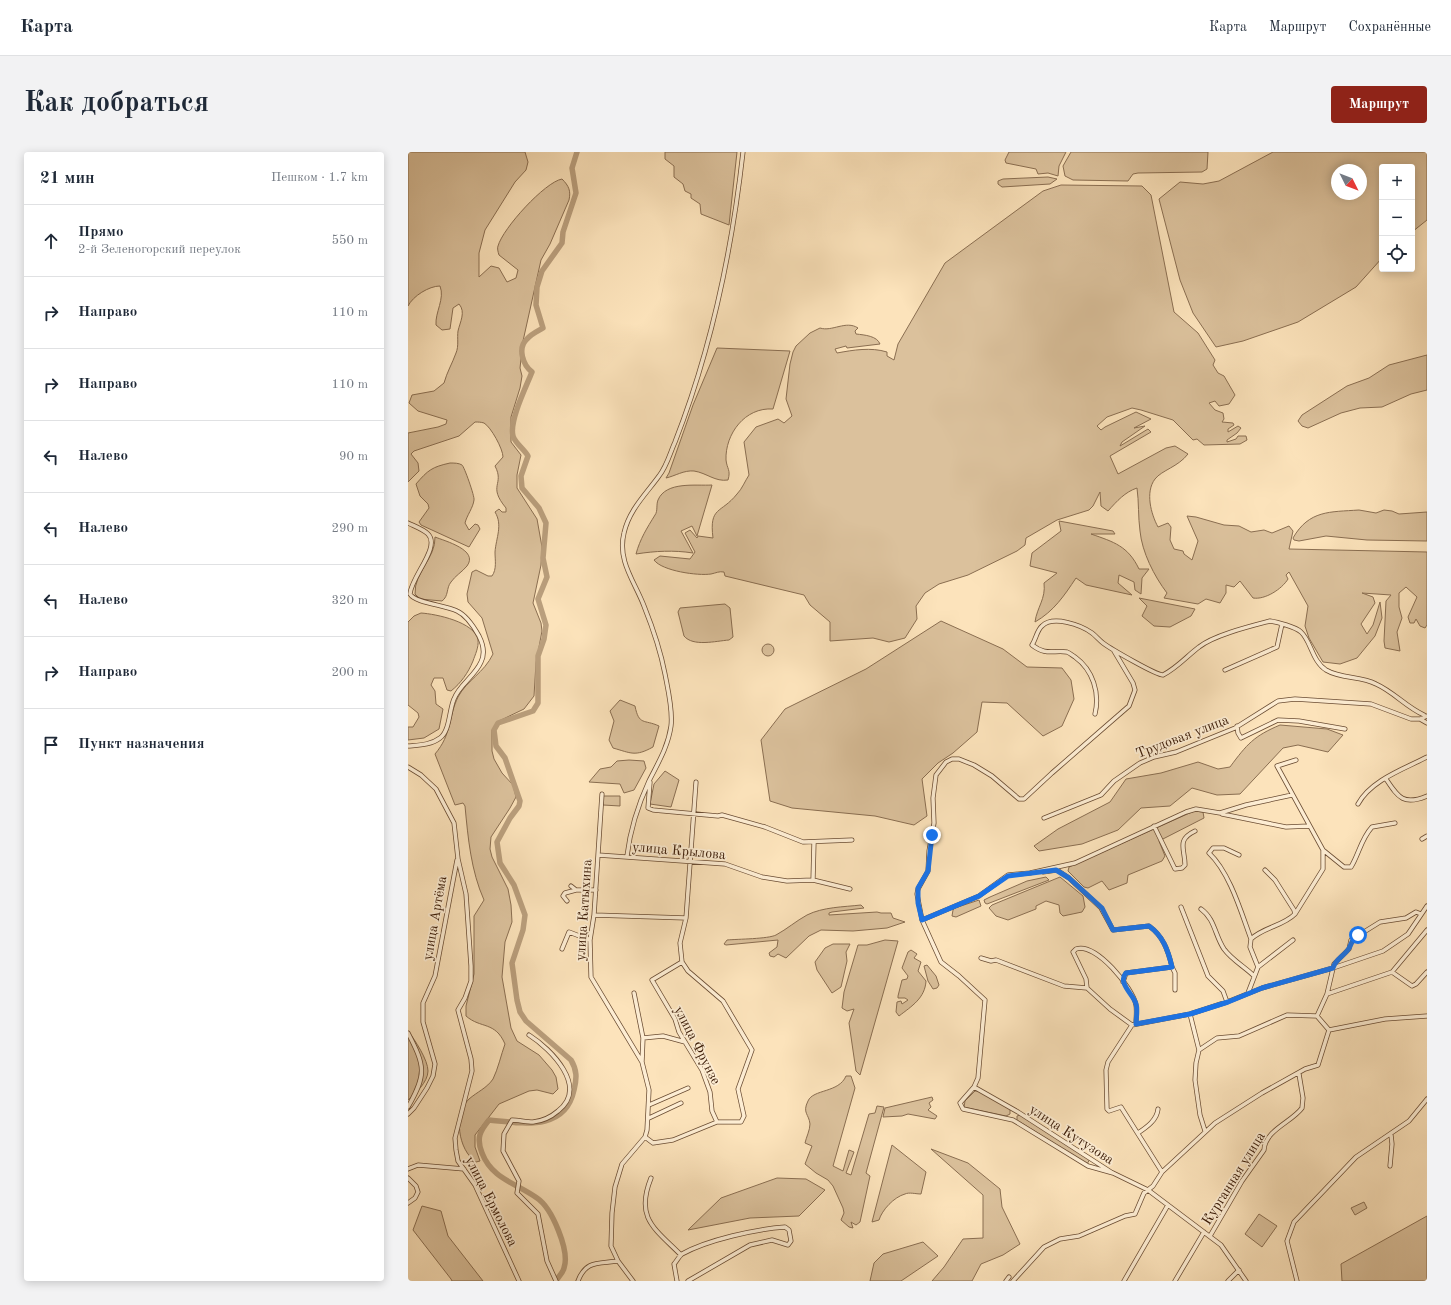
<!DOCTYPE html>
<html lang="ru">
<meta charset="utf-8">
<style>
body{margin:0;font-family:"Old Standard TT",serif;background:#f2f2f3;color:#1f2937}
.controls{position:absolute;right:12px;top:12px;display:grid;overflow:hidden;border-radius:4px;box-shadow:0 2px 10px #0003}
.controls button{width:36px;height:36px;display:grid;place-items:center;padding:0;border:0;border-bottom:1px solid #e0e1e3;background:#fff;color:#1f2937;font:20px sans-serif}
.compass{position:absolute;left:923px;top:12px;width:36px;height:36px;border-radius:50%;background:#fff;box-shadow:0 2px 10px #0003;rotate:132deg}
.stop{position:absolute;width:12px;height:12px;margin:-9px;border:3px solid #1a73e8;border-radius:50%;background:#fff}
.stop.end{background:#1a73e8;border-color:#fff;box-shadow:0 1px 4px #0008}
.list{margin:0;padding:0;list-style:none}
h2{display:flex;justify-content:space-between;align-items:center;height:52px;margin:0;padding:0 16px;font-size:17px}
h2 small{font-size:13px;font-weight:400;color:#747a83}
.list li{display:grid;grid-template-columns:26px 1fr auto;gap:12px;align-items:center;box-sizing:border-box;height:72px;padding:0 16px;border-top:1px solid #e0e1e3}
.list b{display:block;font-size:15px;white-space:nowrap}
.list p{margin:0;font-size:13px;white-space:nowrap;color:#747a83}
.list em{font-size:13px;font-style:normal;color:#747a83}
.icon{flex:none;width:22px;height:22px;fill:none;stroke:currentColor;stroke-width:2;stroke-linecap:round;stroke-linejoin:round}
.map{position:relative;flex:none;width:1019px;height:1129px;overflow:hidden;border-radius:4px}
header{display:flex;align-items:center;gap:24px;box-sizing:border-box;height:56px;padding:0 20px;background:#fff;border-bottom:1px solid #e0e1e3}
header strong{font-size:19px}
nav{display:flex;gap:22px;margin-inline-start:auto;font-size:14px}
.intro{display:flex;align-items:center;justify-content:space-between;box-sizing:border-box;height:96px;padding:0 24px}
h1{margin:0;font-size:28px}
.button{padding:10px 18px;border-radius:4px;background:#8f2418;color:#fff;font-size:14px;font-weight:700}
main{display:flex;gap:24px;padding:0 24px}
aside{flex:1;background:#fff;border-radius:4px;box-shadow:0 2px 10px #0003}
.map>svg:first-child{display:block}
.green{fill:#dbc19c;stroke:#8a6e51;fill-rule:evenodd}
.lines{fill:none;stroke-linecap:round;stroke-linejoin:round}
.river{stroke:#ba9f7d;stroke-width:5.5}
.minor-casing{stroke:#6a4c33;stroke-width:5}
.minor{stroke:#fdedd3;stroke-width:3.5}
.route{stroke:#1a73e8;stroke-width:5}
.labels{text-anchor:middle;stroke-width:3.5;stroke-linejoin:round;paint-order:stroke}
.street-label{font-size:14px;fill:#3a1a06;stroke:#fdedd3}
</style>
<header>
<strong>Карта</strong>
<nav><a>Карта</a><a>Маршрут</a><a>Сохранённые</a></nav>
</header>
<div class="intro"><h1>Как добраться</h1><a class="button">Маршрут</a></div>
<main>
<aside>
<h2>21 мин<small>Пешком · 1.7 km</small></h2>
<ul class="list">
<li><svg class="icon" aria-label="ahead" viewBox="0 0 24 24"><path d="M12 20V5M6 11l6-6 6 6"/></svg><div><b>Прямо</b><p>2-й Зеленогорский переулок</p></div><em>550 m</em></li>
<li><svg class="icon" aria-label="right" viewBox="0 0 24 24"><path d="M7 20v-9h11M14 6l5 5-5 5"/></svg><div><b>Направо</b></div><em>110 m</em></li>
<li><svg class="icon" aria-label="right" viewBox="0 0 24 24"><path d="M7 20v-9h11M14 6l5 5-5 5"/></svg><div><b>Направо</b></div><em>110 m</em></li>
<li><svg class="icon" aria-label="left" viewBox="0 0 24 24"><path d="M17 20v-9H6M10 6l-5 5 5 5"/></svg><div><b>Налево</b></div><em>90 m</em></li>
<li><svg class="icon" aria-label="left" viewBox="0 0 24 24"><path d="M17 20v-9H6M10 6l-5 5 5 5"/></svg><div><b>Налево</b></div><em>290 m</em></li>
<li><svg class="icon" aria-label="left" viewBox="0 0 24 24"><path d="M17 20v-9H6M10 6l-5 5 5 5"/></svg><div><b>Налево</b></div><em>320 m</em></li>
<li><svg class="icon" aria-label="right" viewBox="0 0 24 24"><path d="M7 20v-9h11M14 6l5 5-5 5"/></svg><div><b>Направо</b></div><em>200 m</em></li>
<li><svg class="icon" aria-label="arrive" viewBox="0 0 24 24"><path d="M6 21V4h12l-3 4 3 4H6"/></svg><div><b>Пункт назначения</b></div></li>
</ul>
</aside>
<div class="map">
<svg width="1019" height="1129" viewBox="0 0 1019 1129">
<rect width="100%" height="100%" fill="#fce3bb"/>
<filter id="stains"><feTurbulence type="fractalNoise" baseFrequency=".005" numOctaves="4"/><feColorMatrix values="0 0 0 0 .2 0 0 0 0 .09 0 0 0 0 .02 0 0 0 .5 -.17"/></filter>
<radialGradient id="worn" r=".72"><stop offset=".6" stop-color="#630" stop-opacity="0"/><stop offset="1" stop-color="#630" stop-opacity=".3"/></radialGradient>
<path class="green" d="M0 0H117L120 10 118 18 107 30 77 78 71 101V125L83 114 91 116 99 130 108 126 110 118 91 103C90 100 89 96 90 94 95 76 137 30 154 27 161 34 163 39 161 48L142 92 133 108 115 189 112 216 114 224 112 236 103 265V290L113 303 109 323V336L129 367 134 395 133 413 125 451 133 471 134 479 128 511 126 544 116 557 91 569 84 578V599L86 607 94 621 105 633 108 645 102 656 83 685 82 697 84 705 100 737 103 753 104 770 97 790 94 825 103 876 109 889 131 903 144 918 148 925 150 937 145 942 129 938 121 939 91 952 67 983V995L72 1009 68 1010C50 998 45 962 61 947 69 940 79 936 85 927 90 917 93 903 97 892 87 869 73 877 58 864V854L66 822V764L76 748C63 719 60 686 57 654L55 651 47 653 27 602C44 582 40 566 50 545 59 528 76 521 85 502L74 466 60 450 59 442 64 420 68 418 80 424H84C89 417 87 408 87 400 88 386 95 373 87 360L91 357 94 360H98V356C79 333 97 333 87 314L95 305C95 297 83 275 76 271 73 270 70 270 67 270L51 284 6 299 3 302 10 311 11 319 0 330V281L30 275 38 272 39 268 10 259 1 251 4 243 26 239 36 231C39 220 44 212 48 201 51 194 49 186 50 179 52 170 58 160 51 152L45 156 42 177 34 178 28 173C27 160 37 147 32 134 21 134 5 144 0 154Z
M257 0H329L321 73 293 62 292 52 283 46V42L277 39 275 32 266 25V14L257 7Z
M601 0H658L651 14 650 24 640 21 630 22 628 17 598 11 597 8Z
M663 0H800L799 17 794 20 730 21 725 22 720 29 665 28 657 24 655 14Z
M865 0H1019V68L1004 80V15H974V106L948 135 890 170 835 189 808 195 785 161 772 128 751 47 772 30 795 32 811 29ZM929 18H953V42H929Z
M640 25 649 27 642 32 594 35 590 32V29L595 27Z
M653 33 734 34 743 43 766 160 790 181 807 208 805 213 810 221 816 224 827 243 821 252 811 254 807 249 801 251 807 258 815 261 816 267 814 270 825 271 826 273 820 277V280L830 274 833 276 829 281 819 288V290L828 287 830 284H838L839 288 832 292 796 293 789 287 785 288 765 268 733 258 724 256 699 265 689 274 693 278 697 275 728 260 743 267 726 276 737 274 714 290 712 294 740 277 743 280 702 304 710 322 758 296 767 294 780 302C770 315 754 318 747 327 737 340 743 362 750 375L760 371 763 375 762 388 766 397 775 399 776 402 784 408 790 389 779 364 788 365 816 373 831 374 843 380 856 378 864 381 881 374 885 379 881 397 1019 400V473L1017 476 1012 474 1008 467 1006 471H1002L1000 465 1009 445 998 435 991 441V455L994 466 989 480 992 499 977 496 976 489 978 449 983 443 954 441 965 445 967 451 953 472 959 482 965 473 972 450 974 466 967 484 949 506 932 512 915 510 901 486 897 474 900 454 881 420 878 423 880 427C874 437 857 448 845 446L832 429 826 435 818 433V441L812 451 798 447 790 452 756 446 759 441C746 424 734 400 732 379 730 365 731 350 729 336 717 340 709 349 700 359L693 354 692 340 685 354 681 358 649 368 618 386 617 393 609 399 560 423 531 432 517 441 508 454 509 467 497 486 481 490 465 486 422 489V470L402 453 396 443 317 424 316 420C311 419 308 421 303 422 290 424 254 419 246 408L252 404 282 407 287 400 277 381 282 378 289 386 290 384 305 386C301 354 313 362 329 342 334 337 337 329 341 323L336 290 348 275 370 267 376 271 384 264 378 247 382 212 385 200 388 194 402 181 412 176C424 180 438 168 450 176L447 179 448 182C457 183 469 184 472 192L439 196 438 194 427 197 429 201C445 198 463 195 479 200V204L486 208 490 192 537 111 635 39Z
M309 196 382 199 365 257C337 255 317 282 318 308 319 317 323 318 320 328 307 330 299 321 286 319 276 318 267 324 258 326L261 321 285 253Z
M1019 203V238L1003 242 974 255 952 256 933 261 900 276 894 274 890 269 894 263 939 234 961 226 981 213Z
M42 311C46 311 51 311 54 313 56 314 67 345 66 348 65 356 59 363 57 371L61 378 67 372 70 373 72 377 61 395 13 373 11 370 21 356 20 352 12 344 8 332C20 318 24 315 42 311Z
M304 333 289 384 284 374 273 379 285 401C266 398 247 399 228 402 232 387 239 376 247 363 250 359 248 353 250 348 258 329 288 334 304 333Z
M951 358 968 361 976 358 984 359 991 362 1019 360V389L959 388 918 384 891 389 886 388 885 386C901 358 922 360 951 358Z
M651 369 705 379 707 382H683C706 390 720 394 731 417H741L734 426 733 442 727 438 726 430 711 423 710 431 724 443 678 433 668 426C656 444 646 459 627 470 629 455 638 447 636 431L649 421 622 414 624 401 653 379Z
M27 385C37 389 71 398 59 414 54 420 47 424 43 430 38 436 41 444 34 449L12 447 7 442C6 420 28 406 27 385Z
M731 446 787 457 783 464 762 475 746 474 734 464 739 454Z
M317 452 322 456 325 485 321 488C308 489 285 495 276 484L270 460 272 456Z
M13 461C28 462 67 470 70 488 71 495 67 503 65 509 60 521 53 531 43 539L39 538 35 526H26L23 533 27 539 28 552 35 557 31 577 16 586 0 588V575H5L11 565 10 561 0 553V470L6 464Z
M533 469 595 497 619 515 654 516 663 528 666 547 654 574 635 584 599 551 574 550 569 580 545 601 530 611 514 627 519 664 506 673 467 664 384 656 362 649 353 588 377 557 458 517Z
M354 498a6 6 0 1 1 12 0a6 6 0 1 1-12 0Z
M212 548 227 554C231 574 236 567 251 574L245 595C227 605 223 601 205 596L201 588 206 569 202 559Z
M872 573 919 577 935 583 920 600 890 593 875 596 832 642 809 643 784 636 762 654 733 656 710 678 674 692 631 699 626 694 650 677 702 650 718 627 753 621 790 610 810 617 822 615C839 592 846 584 872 573Z
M221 608 236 609 238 616 226 638 216 641 212 632 181 630 192 617 203 615 209 609Z
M257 619 271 628 263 655 242 652 246 632Z
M195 644H212V654L195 653Z
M786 659 795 660 796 666 751 689 757 704 754 709 720 723 719 731 701 738 694 729 680 736 676 735 660 719 661 715Z
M638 725 641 728 579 752 577 751 576 748 582 745 619 729Z
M652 725 675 744 677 755 674 760 655 764 652 761 651 753 638 749 628 754V757L600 768 588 764 581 756 584 753Z
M571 748 573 754 548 765 544 764 545 758 547 756Z
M453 753 456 756 424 760 421 761V763L469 760 473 761H483L485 766 497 770 479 776 445 779 413 778 401 784 378 806 370 802 366 805 362 804 361 801 369 795 370 788 318 793 316 792 319 788C330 787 360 787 368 783 379 777 388 769 399 763 415 755 435 755 453 753Z
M477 788 490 789 452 923 448 919 441 871 446 857 439 859 434 856 436 840 450 793H459Z
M425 792H442L438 800 439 809 433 835 424 841 409 818 407 810 417 796Z
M503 798 509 802 506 806 513 810 510 819 518 829C517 846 504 854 491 864L488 860 489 850 493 849 494 852 500 848 497 846H490V844L494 828 499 827 500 824 494 816 500 800Z
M519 813 528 824 531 833 529 836 525 837 520 829 516 814Z
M0 879C7 888 20 908 20 919 20 930 7 942 0 948Z
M438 924H443L447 936 425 1014 435 1019 441 998 446 1000 438 1021 443 1023 461 962 467 961 469 954 476 955 458 1021 462 1024 452 1070 448 1073 443 1070 445 1076 441 1075 433 1068 436 1061 435 1056 425 1034 420 1028 408 1021 397 1012 404 994 397 991C398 986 402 978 402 972 401 962 394 961 400 949 405 937 431 941 438 924Z
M567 939H570L602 957V962L598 964 556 955 557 949Z
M524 945 525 948 521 951 523 955 520 958 529 964 527 967 500 962 494 964 475 965 477 956Z
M612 963 682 1007 679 1012 609 968V964Z
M484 993 518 1020 513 1042C508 1042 501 1040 497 1042 486 1045 474 1058 471 1068L464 1070Z
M523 997 560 1011 592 1037 594 1055 612 1092 595 1103 573 1112 564 1129H524L536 1115 555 1087 575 1086V1043Z
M369 1026 398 1027 417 1038 391 1064 342 1066 280 1078 313 1046Z
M956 1050 959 1056 947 1063 943 1056Z
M14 1054 33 1059 40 1084 75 1129H44L43 1127 5 1078Z
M851 1062 869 1074 854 1095 837 1082Z
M1019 1064V1129H934L933 1112Z
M515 1090 530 1104 493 1129H462L466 1111 475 1102Z"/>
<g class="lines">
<path class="river" d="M148 1129C150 1125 155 1121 156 1116 162 1099 144 1056 129 1046 108 1031 84 1027 74 1001 68 986 72 979 81 968 114 971 157 980 166 938 169 926 169 918 163 908L118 869 112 860 109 848 104 811 115 778 117 763 106 733 92 711 89 690 102 666 111 654 112 649 97 606 88 594 86 578 90 571 125 559 130 551V504L136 487 138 473 130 447 139 425 135 406 138 371 131 356 114 336 113 324 120 304C116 297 107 291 105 284 101 269 118 235 124 220 115 213 109 196 119 187 123 182 130 179 135 176L128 153 129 135 134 119 154 91 155 80 168 41 164 16 169 0"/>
<g class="minor-casing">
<path id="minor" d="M706 499 725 531 727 538 721 554 644 621 616 647H611L584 624 566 613 551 607H544L538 610 528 623 525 646 526 671 521 699 520 719 510 737 509 742 514 768 533 810 551 824 577 848 570 926 566 935 552 951 555 957 605 968 680 1014 705 1021 740 1038 813 1093 838 1129
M817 518 869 495 874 472
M687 562C692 541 685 518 667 505 665 504 662 501 659 500 645 498 638 504 624 493 628 487 629 478 634 474 645 463 673 473 684 481 688 484 691 488 695 491 703 497 748 523 755 523 769 516 779 504 791 495 806 483 843 474 862 469 869 470 888 475 893 480 903 489 904 509 918 518 933 527 953 524 968 532 986 540 998 555 1016 563
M1012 567 1019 571
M829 574 830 581 833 586 870 568 891 569 937 577
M0 594C11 593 23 593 32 586 42 579 41 558 46 547 51 533 67 524 73 510 77 502 75 492 71 484 66 475 58 463 49 459 37 453 7 451 2 442 3 425 33 395 20 382 15 377 6 374 0 371
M888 608 869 614 915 698 936 715H943C951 702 953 687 964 675L987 671
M0 615 13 623 28 637 46 671 50 707 58 742 63 814V829L57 846 50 858 63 907 64 919 47 986 48 998 50 1009 67 1033 111 1129
M978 627C990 645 995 654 1019 644
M242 630 240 656 245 658 310 664 314 663 357 675 395 690 444 688
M194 642 186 763 182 788 183 825 234 910 241 938 239 978 237 985 214 1012 207 1035 204 1061 203 1094 210 1109 225 1129
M950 652C963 628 996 617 1019 605
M814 662 878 675 901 674
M636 666 693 643 706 629 732 611 746 605 768 600 827 576 870 549 887 547 963 552 1003 567H1012L1019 564
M746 674 767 717 774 716 777 713C777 697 768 688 787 679
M1014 687 1019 684
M190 703 317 712 354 725 379 729 405 728 442 737
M831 703 816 696H805L801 701C822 721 833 760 843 787L842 795 850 815
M219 704C222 679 230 653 241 629 250 611 260 595 263 574 265 558 260 538 257 522 253 501 244 474 236 454 227 430 209 409 216 381 221 358 238 342 251 324 259 314 262 301 267 290 303 198 324 98 335 0
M857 718 867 728 886 758 887 762
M635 720 649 718 661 726 693 756 705 778 741 774C755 784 760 798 764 815L718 821 715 830
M405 728 406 690
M163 734 168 738H188
M159 749 155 744 157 741 168 738
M773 755 800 824 815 839 819 850
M793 757C807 767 807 784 816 797 824 808 837 815 846 824
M186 763 278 766
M514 768 571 744 600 723 622 721 667 711 778 660 788 657 812 661 838 653 884 643
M843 787C856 775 875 774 887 762L915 717V698
M154 797 161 780 182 788
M573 806 583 809 588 808 656 834 679 836
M274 810 244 828 267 867 271 880 294 918 302 940 304 959 309 970
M764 815 767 821V838
M984 820 1004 834 1008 832 1019 820
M226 841 235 886 234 910
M840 841 850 815 885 788
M919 842 984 820 1019 778
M782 862 791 898 788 911 787 928 792 963 797 979
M724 873 782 862 819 850 854 836 925 816 975 799 1000 782 1019 754
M724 873 702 857 679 836 678 827 665 800 668 797C688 790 725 836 728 853 729 859 728 866 728 872
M724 873 700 910 698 918 699 957 701 959 713 955 754 1020
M921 878 909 864 919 842 926 812 941 797 943 788 972 770 998 766 1008 760 1013 762
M0 881C17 914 19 922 0 955
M121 883C143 897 181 935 150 959 143 965 135 969 125 970 118 970 110 968 104 968L96 982 95 999 111 1029 109 1041 130 1062 139 1109 148 1129
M235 886 255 884 277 890
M791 898 809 886 831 884 879 863 909 864
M566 935 610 960 703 1020
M241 953 280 936
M0 962 6 956 19 936 25 924 27 912 15 870V851L27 824 49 708
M241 966 273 951
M730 981C739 975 749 968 750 957
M237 985 245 991 265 988 309 970H333L336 964 330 937 344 898 315 849 280 819 274 810 272 791 278 766 288 630
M982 1014 984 992 983 983
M0 1017 10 1013 56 1017
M0 1026 8 1034 10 1040 7 1046 0 1051
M243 1026C227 1066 246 1076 273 1103
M802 1084 834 1029 856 998C857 978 884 970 894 956L895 946 891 922
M170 1129C178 1108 190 1112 210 1109
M269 1129 266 1112C269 1109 271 1104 274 1102 299 1088 348 1077 377 1075L381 1078 383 1089 380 1093 364 1088 342 1093 280 1129
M598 1129 601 1125
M605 1129 636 1095 652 1087 671 1084 717 1064 727 1062 736 1041 745 1034 754 1020 807 971 854 941 897 917 910 913 921 878 977 867 1019 864
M716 1129 760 1053
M767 1129 796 1080
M820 1129 831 1118
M889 1129 879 1089 886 1070 948 1005 1001 969 1019 947"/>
</g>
<use href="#minor" class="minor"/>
</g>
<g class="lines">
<path class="route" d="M524 683 520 719 510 736V751L514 768 571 744 600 724 648 718 661 726 694 756 705 778 741 774C755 784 760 798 764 815L718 821C709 831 726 843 728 852 730 858 728 866 728 872L782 862 820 850 854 836 925 816C927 808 934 805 939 799 945 792 941 790 950 783"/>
</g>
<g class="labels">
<g class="street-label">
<text transform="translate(774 584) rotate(-21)" y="5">Трудовая улица</text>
<text transform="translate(271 698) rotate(5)" y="5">улица Крылова</text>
<text transform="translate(175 758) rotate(-86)" y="5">улица Катыхина</text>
<text transform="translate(26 766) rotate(-80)" y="5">улица Артёма</text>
<text transform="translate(290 893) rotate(63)" y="5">улица Фрунзе</text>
<text transform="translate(664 982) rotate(33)" y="5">улица Кутузова</text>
<text transform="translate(825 1026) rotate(-58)" y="5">Курганная улица</text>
<text transform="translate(84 1049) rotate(63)" y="5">улица Ермолова</text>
</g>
</g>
<rect width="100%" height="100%" filter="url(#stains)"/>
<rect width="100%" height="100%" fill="url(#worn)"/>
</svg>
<div class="controls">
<button>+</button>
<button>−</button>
<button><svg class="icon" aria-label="locate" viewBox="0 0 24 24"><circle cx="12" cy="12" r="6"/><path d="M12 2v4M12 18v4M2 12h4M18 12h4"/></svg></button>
</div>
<svg class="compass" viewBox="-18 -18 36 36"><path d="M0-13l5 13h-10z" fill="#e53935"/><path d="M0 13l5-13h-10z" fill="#747a83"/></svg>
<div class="stop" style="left:950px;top:783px"></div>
<div class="stop end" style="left:524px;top:683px"></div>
</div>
</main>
